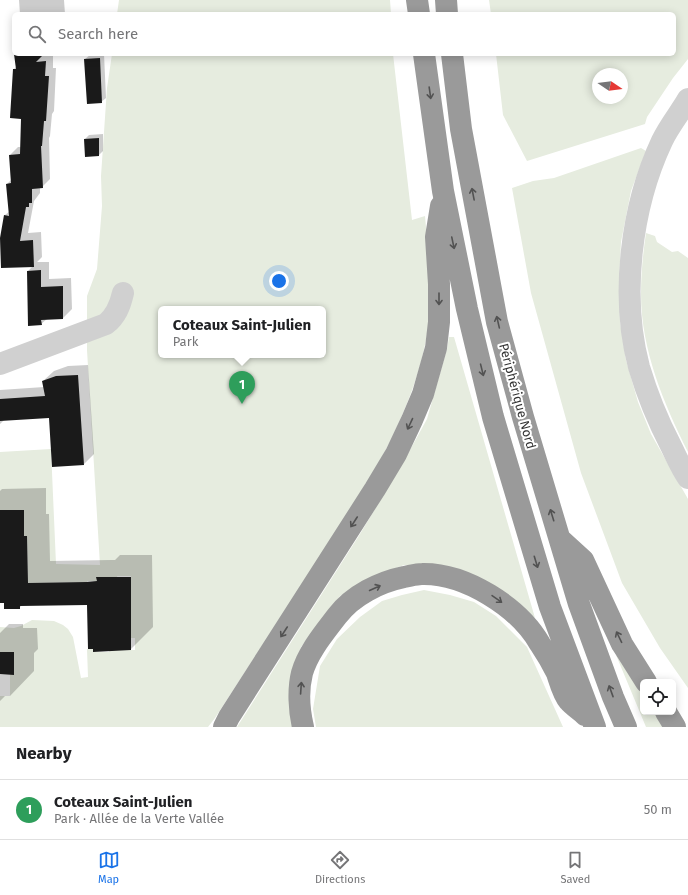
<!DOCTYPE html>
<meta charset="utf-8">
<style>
body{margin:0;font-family:"Fira Sans",sans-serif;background:#f6f6f6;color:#202124}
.controls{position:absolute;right:12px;bottom:12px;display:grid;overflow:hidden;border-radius:6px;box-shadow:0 2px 10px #0003}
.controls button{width:36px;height:36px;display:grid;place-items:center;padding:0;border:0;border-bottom:1px solid #e0e0e0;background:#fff;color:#202124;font:20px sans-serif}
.compass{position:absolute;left:592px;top:68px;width:36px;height:36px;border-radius:50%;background:#fff;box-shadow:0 2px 10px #0003;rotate:103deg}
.you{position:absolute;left:279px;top:281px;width:14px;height:14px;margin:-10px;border:3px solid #fff;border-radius:50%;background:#1a73e8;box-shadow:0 0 0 6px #1a73e833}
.badge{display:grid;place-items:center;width:26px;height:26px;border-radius:50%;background:#1a73e8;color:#fff;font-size:13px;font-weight:700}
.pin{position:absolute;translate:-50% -33px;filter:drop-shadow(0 1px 2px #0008)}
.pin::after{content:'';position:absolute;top:21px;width:14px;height:12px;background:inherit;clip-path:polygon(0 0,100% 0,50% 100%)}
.popup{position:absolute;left:158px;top:306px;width:168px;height:52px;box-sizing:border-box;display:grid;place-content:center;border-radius:6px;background:#fff;filter:drop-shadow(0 1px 3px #0005);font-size:13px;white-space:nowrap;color:#757577}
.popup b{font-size:15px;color:#202124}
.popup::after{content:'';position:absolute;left:50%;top:100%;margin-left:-8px;border:8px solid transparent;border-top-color:#fff}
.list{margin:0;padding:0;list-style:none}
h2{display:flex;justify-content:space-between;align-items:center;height:52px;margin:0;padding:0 16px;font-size:17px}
h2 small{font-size:13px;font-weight:400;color:#757577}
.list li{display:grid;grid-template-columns:26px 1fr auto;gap:12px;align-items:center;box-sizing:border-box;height:60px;padding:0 16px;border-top:1px solid #e0e0e0}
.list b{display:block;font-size:15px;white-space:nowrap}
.list p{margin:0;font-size:13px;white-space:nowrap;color:#757577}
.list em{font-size:13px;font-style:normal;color:#757577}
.icon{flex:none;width:22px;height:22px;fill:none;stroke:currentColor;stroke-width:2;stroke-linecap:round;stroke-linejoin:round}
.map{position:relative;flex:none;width:688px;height:727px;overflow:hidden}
.search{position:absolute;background:#fff;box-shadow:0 2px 10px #0003;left:12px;right:12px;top:12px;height:44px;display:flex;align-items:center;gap:10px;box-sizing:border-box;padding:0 14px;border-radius:6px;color:#757577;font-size:15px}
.sheet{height:112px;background:#fff}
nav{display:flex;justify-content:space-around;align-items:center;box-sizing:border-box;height:56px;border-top:1px solid #e0e0e0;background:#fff;font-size:11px;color:#757577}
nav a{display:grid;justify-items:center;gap:2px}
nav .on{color:#1a73e8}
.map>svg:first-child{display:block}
.green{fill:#e6ecdf;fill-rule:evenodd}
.shadow{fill:#0003}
.building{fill:#1a1a1a}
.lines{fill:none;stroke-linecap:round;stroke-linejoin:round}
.minor{stroke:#d0d0d0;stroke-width:22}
.highway{stroke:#9a9a9a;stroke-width:22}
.oneway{stroke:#525252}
.labels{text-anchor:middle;stroke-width:4;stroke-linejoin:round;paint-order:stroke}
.street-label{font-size:13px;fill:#333;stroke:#fff}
</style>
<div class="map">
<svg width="688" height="727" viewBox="0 0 688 727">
<rect width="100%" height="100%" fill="#fff"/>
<path class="green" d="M119 0H390L391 14H117Z
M489 0H688V59L673 78 647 117 645 124 527 161 503 115 496 54H674V14H491ZM598 74H622V98H598Z
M112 54H393L412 220 425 216C428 250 432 285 429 319 423 377 396 433 368 483L215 718 208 727H0V696H10V674L14 652H0V627L14 628 21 626 32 620 54 621 63 625 68 629 73 637 81 678 88 677 87 649H93V652H109V647L122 650H135V638H131V576H117L118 581 113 577H97V581H87V582L28 583 27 536H24L0 510V452L51 449 56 564 100 565 87 350V296L97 269 102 206 101 176 107 88ZM161 309H323V355H161Z
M641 148 646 151 631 191 621 242 619 281 620 322 626 360 638 402 651 434 688 499V688L660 648 622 583 581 473 531 293 512 188 533 181 554 178Z
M646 233 655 236 657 242 672 252 678 251 688 258V452C664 404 641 350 641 294 641 274 643 253 646 233Z
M449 337H454L535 618 523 610 435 566 404 565 383 573 340 596 301 647 291 681 295 727H237L360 534 405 459 427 419 447 349Z
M424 590 450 595 474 602 496 616 527 647 563 727H316L313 709 320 666 337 639 360 617 382 601 402 595Z
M616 655 643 696V712H654L665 727H646Z"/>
<path class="shadow" d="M19 0H64L65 14H20Z
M15 54H53V68H56L54 111 52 114 50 136 49 138 50 179 42 187H40V193L34 201 28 233 41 232 42 257 37 262H49V279L71 278 72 309 63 318 47 319 41 324 28 271 33 266 5 215 10 211 7 184 11 180 10 155 18 147H21L22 118 14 69 16 67Z
M104 54 106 98 101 102 85 59 90 55Z
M103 134V151L99 155 85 139 89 135Z
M88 365 94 454 84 464 50 417 5 419 0 424V390L44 387 43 381 54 371 68 366Z
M46 488V514H49L50 561 110 560H115L120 555H152L153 627 131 649 88 604 22 605 19 608 5 602H0V491L2 489Z
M9 624H23V628H37L38 649 34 653V671L10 696H5L0 701V633Z"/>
<path class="building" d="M14 54H44L36 62 46 61 45 76H49L46 121H44L42 146H41L43 188 32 189V203H29V207H26L20 241 33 240 34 267 1 268 0 238 4 215 9 216 6 184 11 183 9 155 20 154 21 119 10 118 13 69H16Z
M100 58 102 103 87 104 84 59Z
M99 138V156L85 157 84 139Z
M41 270V287L63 286V319L41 320 42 325 28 326 27 271Z
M78 375 84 465 52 467 49 418 0 421V399L45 396 42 381 56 376Z
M0 510H24V536H27L28 583 87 582 97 581 96 577H131V650L93 652V649H88L87 605 20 606V609H4V603H0Z
M0 652H14V675L0 674Z"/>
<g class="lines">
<path class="minor" d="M688 99C680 113 669 126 662 141 631 207 620 296 639 367 647 394 658 421 671 446 676 456 681 468 688 478
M0 364 106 324C116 316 120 306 123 293"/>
<path class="highway" d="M417 0 419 14
M446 0 447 14
M424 54 443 191 467 309 493 417 550 607 595 727
M452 54 461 129 497 322 523 417 579 604 613 697 626 727
M560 539 583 560 622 644 646 682
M666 712 675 727
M224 727 229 717 375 489 396 454 412 420 423 394 436 348 439 322V284L436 237 441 206
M303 727C299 710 298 689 302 673 308 652 324 633 337 616 353 595 380 582 404 577 410 576 416 574 422 574 465 573 519 607 540 644 546 653 552 663 557 673 560 682 563 694 569 701 573 706 580 710 585 715"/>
</g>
<defs><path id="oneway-shaft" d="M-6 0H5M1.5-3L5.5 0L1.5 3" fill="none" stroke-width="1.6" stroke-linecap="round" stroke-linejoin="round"/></defs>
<g class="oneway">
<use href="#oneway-shaft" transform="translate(430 93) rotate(82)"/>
<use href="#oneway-shaft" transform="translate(473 194) rotate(-101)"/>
<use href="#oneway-shaft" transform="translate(453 243) rotate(78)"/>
<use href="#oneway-shaft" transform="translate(439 299) rotate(90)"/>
<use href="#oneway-shaft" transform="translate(498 322) rotate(-103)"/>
<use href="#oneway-shaft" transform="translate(482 370) rotate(76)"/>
<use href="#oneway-shaft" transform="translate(410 424) rotate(115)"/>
<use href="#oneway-shaft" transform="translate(552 515) rotate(-107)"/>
<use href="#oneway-shaft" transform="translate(354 522) rotate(123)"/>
<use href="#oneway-shaft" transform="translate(536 562) rotate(73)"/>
<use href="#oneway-shaft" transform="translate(375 588) rotate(-24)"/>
<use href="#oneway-shaft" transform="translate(497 599) rotate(35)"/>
<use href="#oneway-shaft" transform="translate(284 632) rotate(123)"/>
<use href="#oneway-shaft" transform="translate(619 637) rotate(-116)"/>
<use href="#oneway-shaft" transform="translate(301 688) rotate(-86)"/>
<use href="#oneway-shaft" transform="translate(611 691) rotate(-110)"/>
</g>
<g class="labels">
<g class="street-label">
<text transform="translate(518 396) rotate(75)" y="5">Périphérique Nord</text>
</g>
</g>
</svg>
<div class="controls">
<button><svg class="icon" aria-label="locate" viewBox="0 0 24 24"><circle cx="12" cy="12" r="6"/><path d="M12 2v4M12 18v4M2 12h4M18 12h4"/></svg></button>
</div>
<svg class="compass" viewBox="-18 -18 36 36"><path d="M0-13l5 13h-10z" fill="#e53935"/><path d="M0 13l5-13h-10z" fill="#757577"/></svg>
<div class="you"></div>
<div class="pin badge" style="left:242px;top:404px;background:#2e9e5b">1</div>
<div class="popup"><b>Coteaux Saint-Julien</b>Park</div>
<div class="search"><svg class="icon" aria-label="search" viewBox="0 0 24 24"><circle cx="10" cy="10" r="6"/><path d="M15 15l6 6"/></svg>Search here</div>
</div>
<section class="sheet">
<h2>Nearby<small></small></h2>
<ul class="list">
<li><span class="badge" style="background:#2e9e5b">1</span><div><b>Coteaux Saint-Julien</b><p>Park · Allée de la Verte Vallée</p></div><em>50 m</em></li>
</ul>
</section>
<nav>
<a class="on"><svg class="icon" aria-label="map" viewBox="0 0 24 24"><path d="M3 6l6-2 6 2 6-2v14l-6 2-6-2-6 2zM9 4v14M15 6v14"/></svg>Map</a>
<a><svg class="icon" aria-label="directions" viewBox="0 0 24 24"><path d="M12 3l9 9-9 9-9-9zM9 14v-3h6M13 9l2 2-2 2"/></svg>Directions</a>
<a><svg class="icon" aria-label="saved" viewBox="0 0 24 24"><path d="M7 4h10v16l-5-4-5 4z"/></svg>Saved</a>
</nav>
